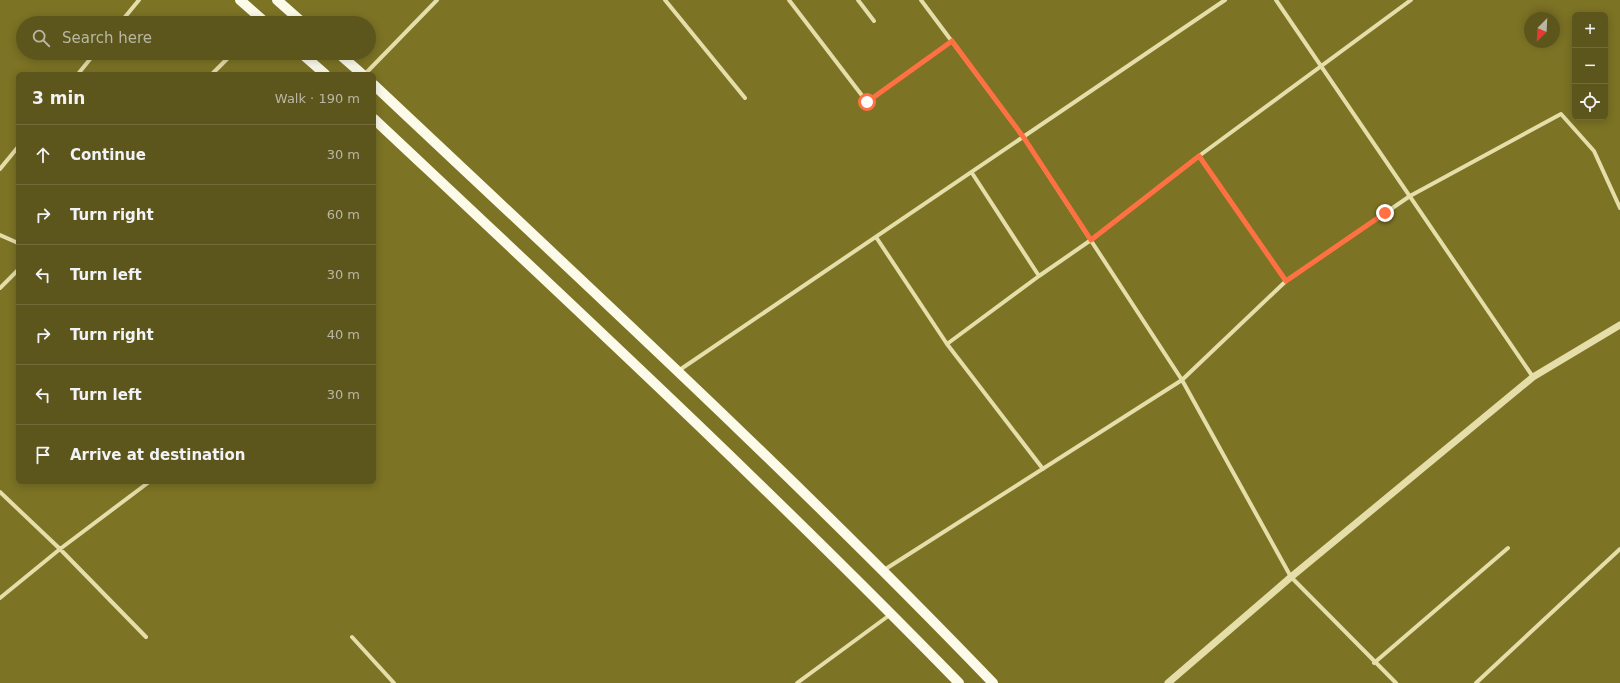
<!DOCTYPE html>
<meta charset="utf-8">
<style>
body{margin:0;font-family:"DejaVu Sans",sans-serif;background:#665f29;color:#f1f3f6}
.controls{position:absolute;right:12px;top:12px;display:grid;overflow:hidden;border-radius:6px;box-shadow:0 2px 10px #0003}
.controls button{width:36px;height:36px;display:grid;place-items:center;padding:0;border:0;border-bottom:1px solid #726c3b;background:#5d561c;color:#f1f3f6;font:20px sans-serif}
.compass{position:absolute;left:1524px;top:12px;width:36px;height:36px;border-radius:50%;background:#5d561c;box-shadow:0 2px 10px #0003;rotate:204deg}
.stop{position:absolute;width:12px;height:12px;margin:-9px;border:3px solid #ff7043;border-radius:50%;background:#fff}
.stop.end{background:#ff7043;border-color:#fff;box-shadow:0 1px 4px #0008}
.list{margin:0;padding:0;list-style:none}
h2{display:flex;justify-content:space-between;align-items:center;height:52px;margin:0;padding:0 16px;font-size:17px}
h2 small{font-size:13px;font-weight:400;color:#b9b7a3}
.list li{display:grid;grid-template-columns:26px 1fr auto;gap:12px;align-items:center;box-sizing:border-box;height:60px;padding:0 16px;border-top:1px solid #726c3b}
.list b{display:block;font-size:15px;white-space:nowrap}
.list em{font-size:13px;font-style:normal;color:#b9b7a3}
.icon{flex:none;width:22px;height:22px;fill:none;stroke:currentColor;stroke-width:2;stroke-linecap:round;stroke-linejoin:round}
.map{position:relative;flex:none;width:1620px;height:683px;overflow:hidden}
.search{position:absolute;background:#5d561c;box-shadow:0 2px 10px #0003;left:16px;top:16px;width:360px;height:44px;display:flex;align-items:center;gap:10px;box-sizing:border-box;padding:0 14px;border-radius:22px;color:#b9b7a3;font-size:15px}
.panel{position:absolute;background:#5d561c;box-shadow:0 2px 10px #0003;left:16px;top:72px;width:360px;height:412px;border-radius:6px}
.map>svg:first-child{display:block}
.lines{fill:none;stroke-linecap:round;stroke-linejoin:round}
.minor{stroke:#e5dea9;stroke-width:4}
.tertiary{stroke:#e5dea9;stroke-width:7}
.primary{stroke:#fcfbea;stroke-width:10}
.route{stroke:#ff7043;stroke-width:5}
</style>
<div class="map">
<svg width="1620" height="683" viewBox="0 0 1620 683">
<rect width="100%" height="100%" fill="#7c7325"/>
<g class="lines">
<path class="minor" d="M665 0 745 98
M789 0 867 102 952 41
M858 0 874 21
M921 0 1024 138 1182 380 1291 577 1396 683
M1276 0 1533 377
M120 23 139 0
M78 74 95 53
M212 74 233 53
M365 74 437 0
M1199 156 1411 0
M0 169 18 147
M972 173 1039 276 1091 240 1199 156 1286 281
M0 235 18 243
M876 237 947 344 1043 469
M0 288 18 270
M947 344 1039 276
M678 371 1225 0
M0 492 60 549 146 637
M884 570 1182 380 1286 281 1410 196 1561 114 1594 151 1620 208
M0 598 60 549 149 482
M352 637 394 683
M1374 663 1508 548
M797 683 891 614
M1476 683 1620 549"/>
<path class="tertiary" d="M1168 683 1291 577 1533 377 1620 325"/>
<path class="primary" d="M240 0 266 23
M277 0 303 23
M301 53 325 74
M338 53 362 74
M374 85C583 282 794 476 993 683
M374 119C571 304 770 489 959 683"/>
</g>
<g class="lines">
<path class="route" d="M867 102 952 41 1024 138 1091 240 1199 156 1286 281 1385 213"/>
</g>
</svg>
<div class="controls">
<button>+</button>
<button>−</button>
<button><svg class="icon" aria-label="locate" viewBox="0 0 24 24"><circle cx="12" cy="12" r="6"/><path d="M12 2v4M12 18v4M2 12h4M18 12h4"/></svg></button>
</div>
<svg class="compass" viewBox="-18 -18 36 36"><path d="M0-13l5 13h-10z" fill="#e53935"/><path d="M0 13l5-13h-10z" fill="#b9b7a3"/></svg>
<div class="stop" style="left:867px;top:102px"></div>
<div class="stop end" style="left:1385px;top:213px"></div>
<div class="search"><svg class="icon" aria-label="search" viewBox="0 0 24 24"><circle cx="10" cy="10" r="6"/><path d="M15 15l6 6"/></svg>Search here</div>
<section class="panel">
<h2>3 min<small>Walk · 190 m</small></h2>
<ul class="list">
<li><svg class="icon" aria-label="ahead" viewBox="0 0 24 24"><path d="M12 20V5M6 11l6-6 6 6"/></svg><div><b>Continue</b></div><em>30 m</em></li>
<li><svg class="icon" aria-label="right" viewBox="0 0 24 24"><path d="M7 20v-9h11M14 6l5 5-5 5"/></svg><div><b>Turn right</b></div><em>60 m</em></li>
<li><svg class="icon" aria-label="left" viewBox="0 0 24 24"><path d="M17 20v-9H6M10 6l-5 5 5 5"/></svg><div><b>Turn left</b></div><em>30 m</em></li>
<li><svg class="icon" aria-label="right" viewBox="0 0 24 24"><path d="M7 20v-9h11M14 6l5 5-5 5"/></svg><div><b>Turn right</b></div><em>40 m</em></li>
<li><svg class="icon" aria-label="left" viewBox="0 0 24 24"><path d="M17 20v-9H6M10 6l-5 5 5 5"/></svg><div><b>Turn left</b></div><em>30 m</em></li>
<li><svg class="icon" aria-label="arrive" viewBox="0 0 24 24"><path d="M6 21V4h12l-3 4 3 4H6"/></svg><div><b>Arrive at destination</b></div></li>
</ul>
</section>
</div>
